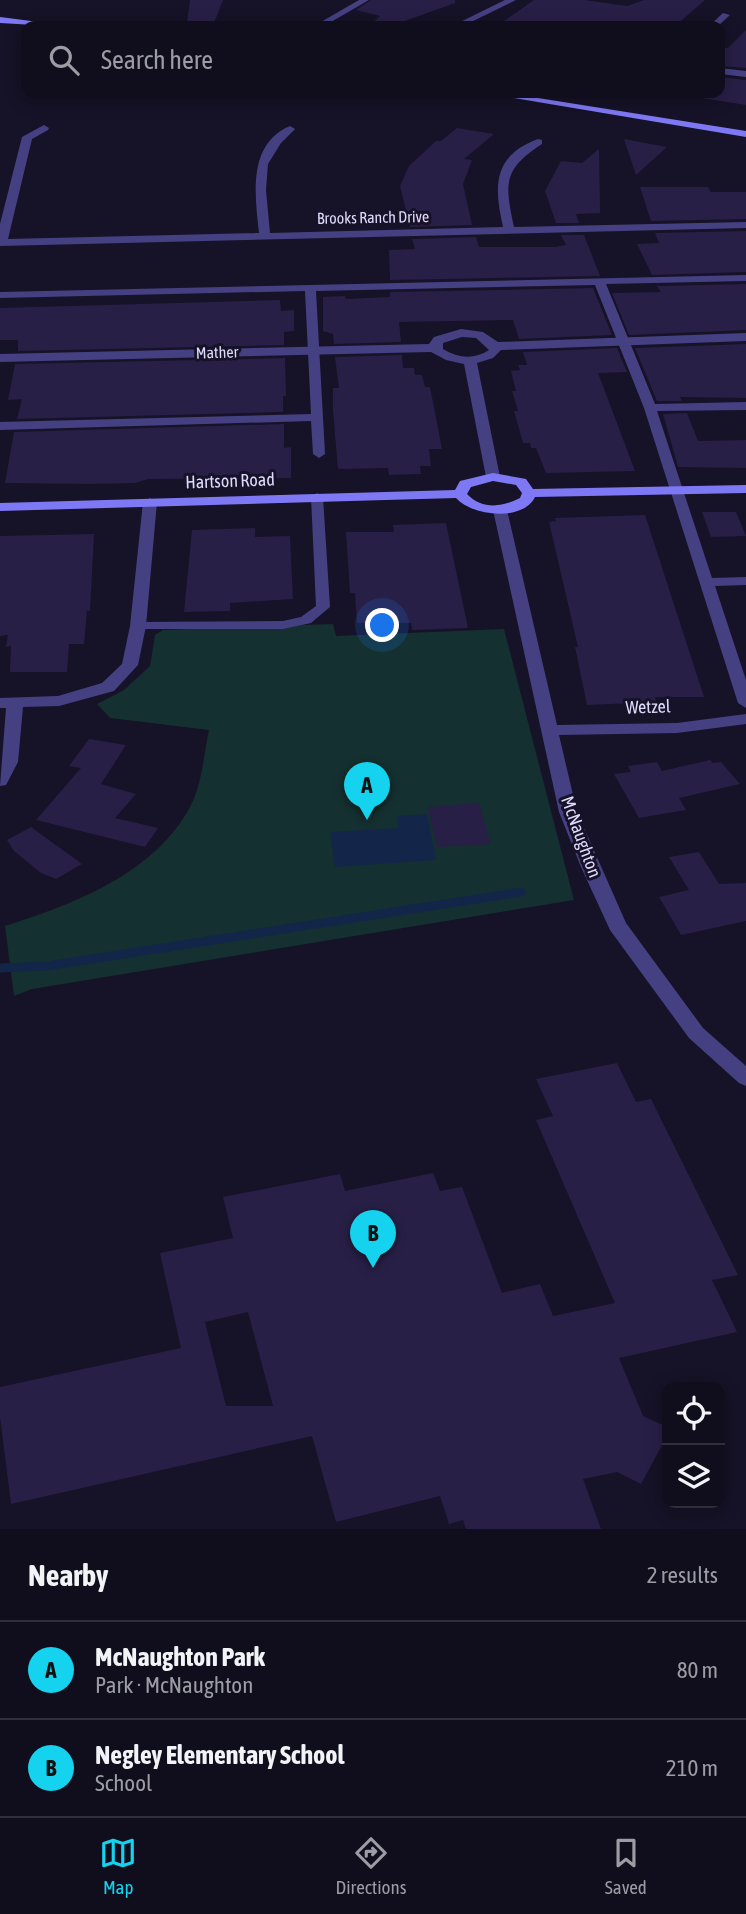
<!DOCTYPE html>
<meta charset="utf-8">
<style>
body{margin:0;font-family:"Asap Condensed",sans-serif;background:#191726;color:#f1f3f6}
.controls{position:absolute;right:21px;bottom:21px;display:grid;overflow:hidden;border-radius:14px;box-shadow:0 4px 18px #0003}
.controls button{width:63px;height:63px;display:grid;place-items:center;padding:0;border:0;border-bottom:2px solid #302e3b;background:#100e1d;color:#f1f3f6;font:35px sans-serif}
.you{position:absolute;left:383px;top:626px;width:24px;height:24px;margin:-18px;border:5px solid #fff;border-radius:50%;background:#1a73e8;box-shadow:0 0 0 10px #1a73e833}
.badge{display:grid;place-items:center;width:46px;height:46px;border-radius:50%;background:#15d2ee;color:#111;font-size:23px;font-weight:700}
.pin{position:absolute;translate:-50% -58px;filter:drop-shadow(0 2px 4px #0008)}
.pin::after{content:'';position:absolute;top:37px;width:24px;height:21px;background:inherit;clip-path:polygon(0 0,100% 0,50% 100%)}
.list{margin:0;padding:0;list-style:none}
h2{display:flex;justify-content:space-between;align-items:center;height:91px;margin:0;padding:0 28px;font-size:30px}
h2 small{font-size:23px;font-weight:400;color:#9c9ca4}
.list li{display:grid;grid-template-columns:46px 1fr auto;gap:21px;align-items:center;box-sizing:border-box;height:98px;padding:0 28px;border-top:2px solid #302e3b}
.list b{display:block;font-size:26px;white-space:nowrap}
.list p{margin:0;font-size:23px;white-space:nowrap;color:#9c9ca4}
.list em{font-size:23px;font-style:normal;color:#9c9ca4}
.icon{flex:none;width:38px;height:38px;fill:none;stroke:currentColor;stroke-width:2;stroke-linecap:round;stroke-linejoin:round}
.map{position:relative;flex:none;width:746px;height:1529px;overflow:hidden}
.search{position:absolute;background:#100e1d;box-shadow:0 4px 18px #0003;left:21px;right:21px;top:21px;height:77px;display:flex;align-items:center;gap:18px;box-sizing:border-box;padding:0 24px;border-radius:14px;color:#9c9ca4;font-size:26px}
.sheet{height:287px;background:#100e1d}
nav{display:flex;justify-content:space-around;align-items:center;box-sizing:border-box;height:98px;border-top:2px solid #302e3b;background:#100e1d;font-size:19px;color:#9c9ca4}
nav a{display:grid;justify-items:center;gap:4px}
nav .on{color:#15d2ee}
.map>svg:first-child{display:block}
.green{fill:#153030}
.water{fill:#13264a}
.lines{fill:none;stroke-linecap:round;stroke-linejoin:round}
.stream{stroke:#13264a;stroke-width:9}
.building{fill:#281f46;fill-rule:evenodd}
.lane{fill:#454082;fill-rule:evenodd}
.street{fill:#454082;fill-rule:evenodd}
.secondary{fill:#7f78f5;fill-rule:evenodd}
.labels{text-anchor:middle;stroke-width:6;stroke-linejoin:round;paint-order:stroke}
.far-street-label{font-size:16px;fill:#dfdafc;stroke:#161227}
.street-label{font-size:18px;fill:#dfdafc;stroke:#161227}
</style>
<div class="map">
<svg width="746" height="1529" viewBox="0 0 746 1529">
<rect width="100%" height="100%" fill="#161227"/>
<path class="green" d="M333 624 336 636 504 629 574 900 32 989 14 996 5 926C74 904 157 873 192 803 202 782 204 753 209 730L110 718 97 704 124 690 150 666 155 635 163 630Z"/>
<path class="water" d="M427 814 436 860 335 867 330 832 399 828 397 816Z"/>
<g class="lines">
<path class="stream" d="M0 968 47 966 521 892"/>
</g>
<path class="building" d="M190 0H223L214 23H187Z
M371 0H455V3L391 26H369L380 16 356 10Z
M534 0H585L627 6 644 0H705L675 26H497Z
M746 30V68L720 66V47L728 48Z
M720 77 746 80V105L689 96 692 93H720Z
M457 128 494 134 464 159 472 160 463 184 472 225 410 227 400 186 409 166 436 141H441Z
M624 139 667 147 636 175Z
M599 149 600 213 576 214 579 223H556L545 191 561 161 582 163Z
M640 187H708L711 192H746V219L651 221Z
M746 231V272L652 275 637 244 659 243 655 233Z
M561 235H584L600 276 390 280 389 250 415 249 412 239 476 237 479 247H555L566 245Z
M746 284V330L629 335 612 293 661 292 657 286Z
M593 288 612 335 519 339 513 320 399 322 401 342 334 344 333 334 323 331V297L345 296 346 299 390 297V292Z
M280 300 281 311 294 310V331L284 332V345L18 351V340H0V308Z
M746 344V398L680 397 682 401H657L635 348Z
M617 348 627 372 598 373 635 471 546 473 536 448H531L530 443H523L514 411H518L512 391H516L511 371 520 370 518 365H527L523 352Z
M402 355 403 368H414L415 375H422L425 387H430L442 449H429L431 466H420L421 474 389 475 388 468 338 469 333 411V388H339L335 357Z
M285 358 286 396H283V412L17 419 22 399 8 400 15 364Z
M687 413 698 441 746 440V468L678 467 663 414Z
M284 424V448L291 447V478L148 479 135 483 90 484 5 483 14 432Z
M702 512H736L746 536 711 537Z
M645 515 704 697H655L656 702 587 705 575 647H578L549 522 556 521 555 518Z
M446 523 468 628 412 630 411 623H357L355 593H350L346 532H394L393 525Z
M255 528V537L290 536 293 599 230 603V611L184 612 192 530Z
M94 534 90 611H87L84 644H69L67 672H10L11 646 6 647 8 635 0 636V536Z
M89 739 126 745 101 784 136 794 115 818 158 828 145 847 36 820 81 768 69 766Z
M710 760 713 763 721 762 740 784 679 798 686 810 639 818 614 774 631 772 628 766 657 762 662 771Z
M479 803 491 844 437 847 428 807Z
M31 827 82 864 56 879 41 873 14 851 7 840Z
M699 852 719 884 746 883V921L681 935 659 897 689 890 669 857Z
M617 1063 636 1102 651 1099 738 1275 712 1280 737 1332 619 1358 643 1416 667 1427V1436L641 1484 617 1472 583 1479 601 1529H466L463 1520 449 1524 440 1496 336 1522 312 1436 11 1504 0 1417V1387L181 1348 160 1253 233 1238 223 1197 340 1174 345 1191 433 1173 440 1191 462 1187 502 1293 540 1284 553 1316 615 1303 536 1120 553 1116 536 1079ZM248 1312 273 1406H226L205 1322Z"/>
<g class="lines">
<path class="lane" d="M746 275V281L606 284 655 404 746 402V410L657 411 712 578 746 577V585L715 586 746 680V708L738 703 644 408 595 285 316 291 325 454 319 458 313 454 311 421 0 430V422L311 414 305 291 0 298V292Z
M317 493 323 497 330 607 311 623 283 629H133L131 626 138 622 283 621 301 617 316 606 311 497Z"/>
<path class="street" d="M359 0H369L324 26H314Z
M505 0H516L463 26H452Z
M723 13 730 15 718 26H709Z
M720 68 746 71V77L720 74Z
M44 125 49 128 48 130 32 139 8 239 259 233C255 196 247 144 290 126L295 129 281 143 268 164 266 190 270 233 503 227C494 187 492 156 538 139L542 140V144C502 170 505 184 514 227L746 222V228L0 246V224L22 137Z
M461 329 483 332 498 342 746 333V341L501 350 493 358 477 363 500 477 493 481 486 477 464 364 446 360 431 352 0 362V354L429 344 434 337ZM462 337 476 338 489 350C474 360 458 358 443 349V343Z
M150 498 157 502 146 626 138 665 114 691 59 706 23 707 18 762 6 785 0 786 6 708H0V698L58 696 102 683 122 664 130 626 143 502Z
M500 506 507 510 557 725 677 723 746 714V724L677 733 559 735 577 812 626 923 703 1028 746 1066V1086L739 1083 689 1038 610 930 581 867 559 812 493 510Z"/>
<path class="secondary" d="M0 17 47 23 51 26 0 23Z
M485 93H507L746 131V137Z
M493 473 526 479 533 489 746 485V493L535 497C523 522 472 516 456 498L0 511V503L455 490 460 481ZM493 481 516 485 522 493 520 498C503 507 482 510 467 494L471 487Z"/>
</g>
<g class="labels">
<g class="far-street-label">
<text transform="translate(373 217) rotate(-1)" y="6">Brooks Ranch Drive</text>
<text transform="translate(217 352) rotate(-2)" y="6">Mather</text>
</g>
<g class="street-label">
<text transform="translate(230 481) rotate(-2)" y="6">Hartson Road</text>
<text transform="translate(648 707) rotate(-2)" y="6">Wetzel</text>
<text transform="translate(581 837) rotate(70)" y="6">McNaughton</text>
</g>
</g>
</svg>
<div class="controls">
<button><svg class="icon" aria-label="locate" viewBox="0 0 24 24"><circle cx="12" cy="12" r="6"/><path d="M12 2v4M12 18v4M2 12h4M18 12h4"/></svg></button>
<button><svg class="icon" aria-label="layers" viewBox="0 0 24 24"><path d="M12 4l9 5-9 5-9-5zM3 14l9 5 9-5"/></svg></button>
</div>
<div class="you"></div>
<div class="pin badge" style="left:367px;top:820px">A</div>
<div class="pin badge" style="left:373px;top:1268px">B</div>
<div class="search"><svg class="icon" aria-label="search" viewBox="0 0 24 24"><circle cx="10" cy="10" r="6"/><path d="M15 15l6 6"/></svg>Search here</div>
</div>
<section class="sheet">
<h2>Nearby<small>2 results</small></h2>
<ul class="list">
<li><span class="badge">A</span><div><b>McNaughton Park</b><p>Park · McNaughton</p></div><em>80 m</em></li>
<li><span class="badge">B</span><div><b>Negley Elementary School</b><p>School</p></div><em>210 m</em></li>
</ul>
</section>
<nav>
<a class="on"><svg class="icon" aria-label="map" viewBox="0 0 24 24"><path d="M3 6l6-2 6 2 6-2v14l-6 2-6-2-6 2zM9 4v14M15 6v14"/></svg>Map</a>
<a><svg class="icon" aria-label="directions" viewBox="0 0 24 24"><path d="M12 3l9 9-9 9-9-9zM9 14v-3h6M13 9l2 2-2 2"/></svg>Directions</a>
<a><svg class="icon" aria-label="saved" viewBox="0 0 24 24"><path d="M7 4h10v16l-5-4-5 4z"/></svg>Saved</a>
</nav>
